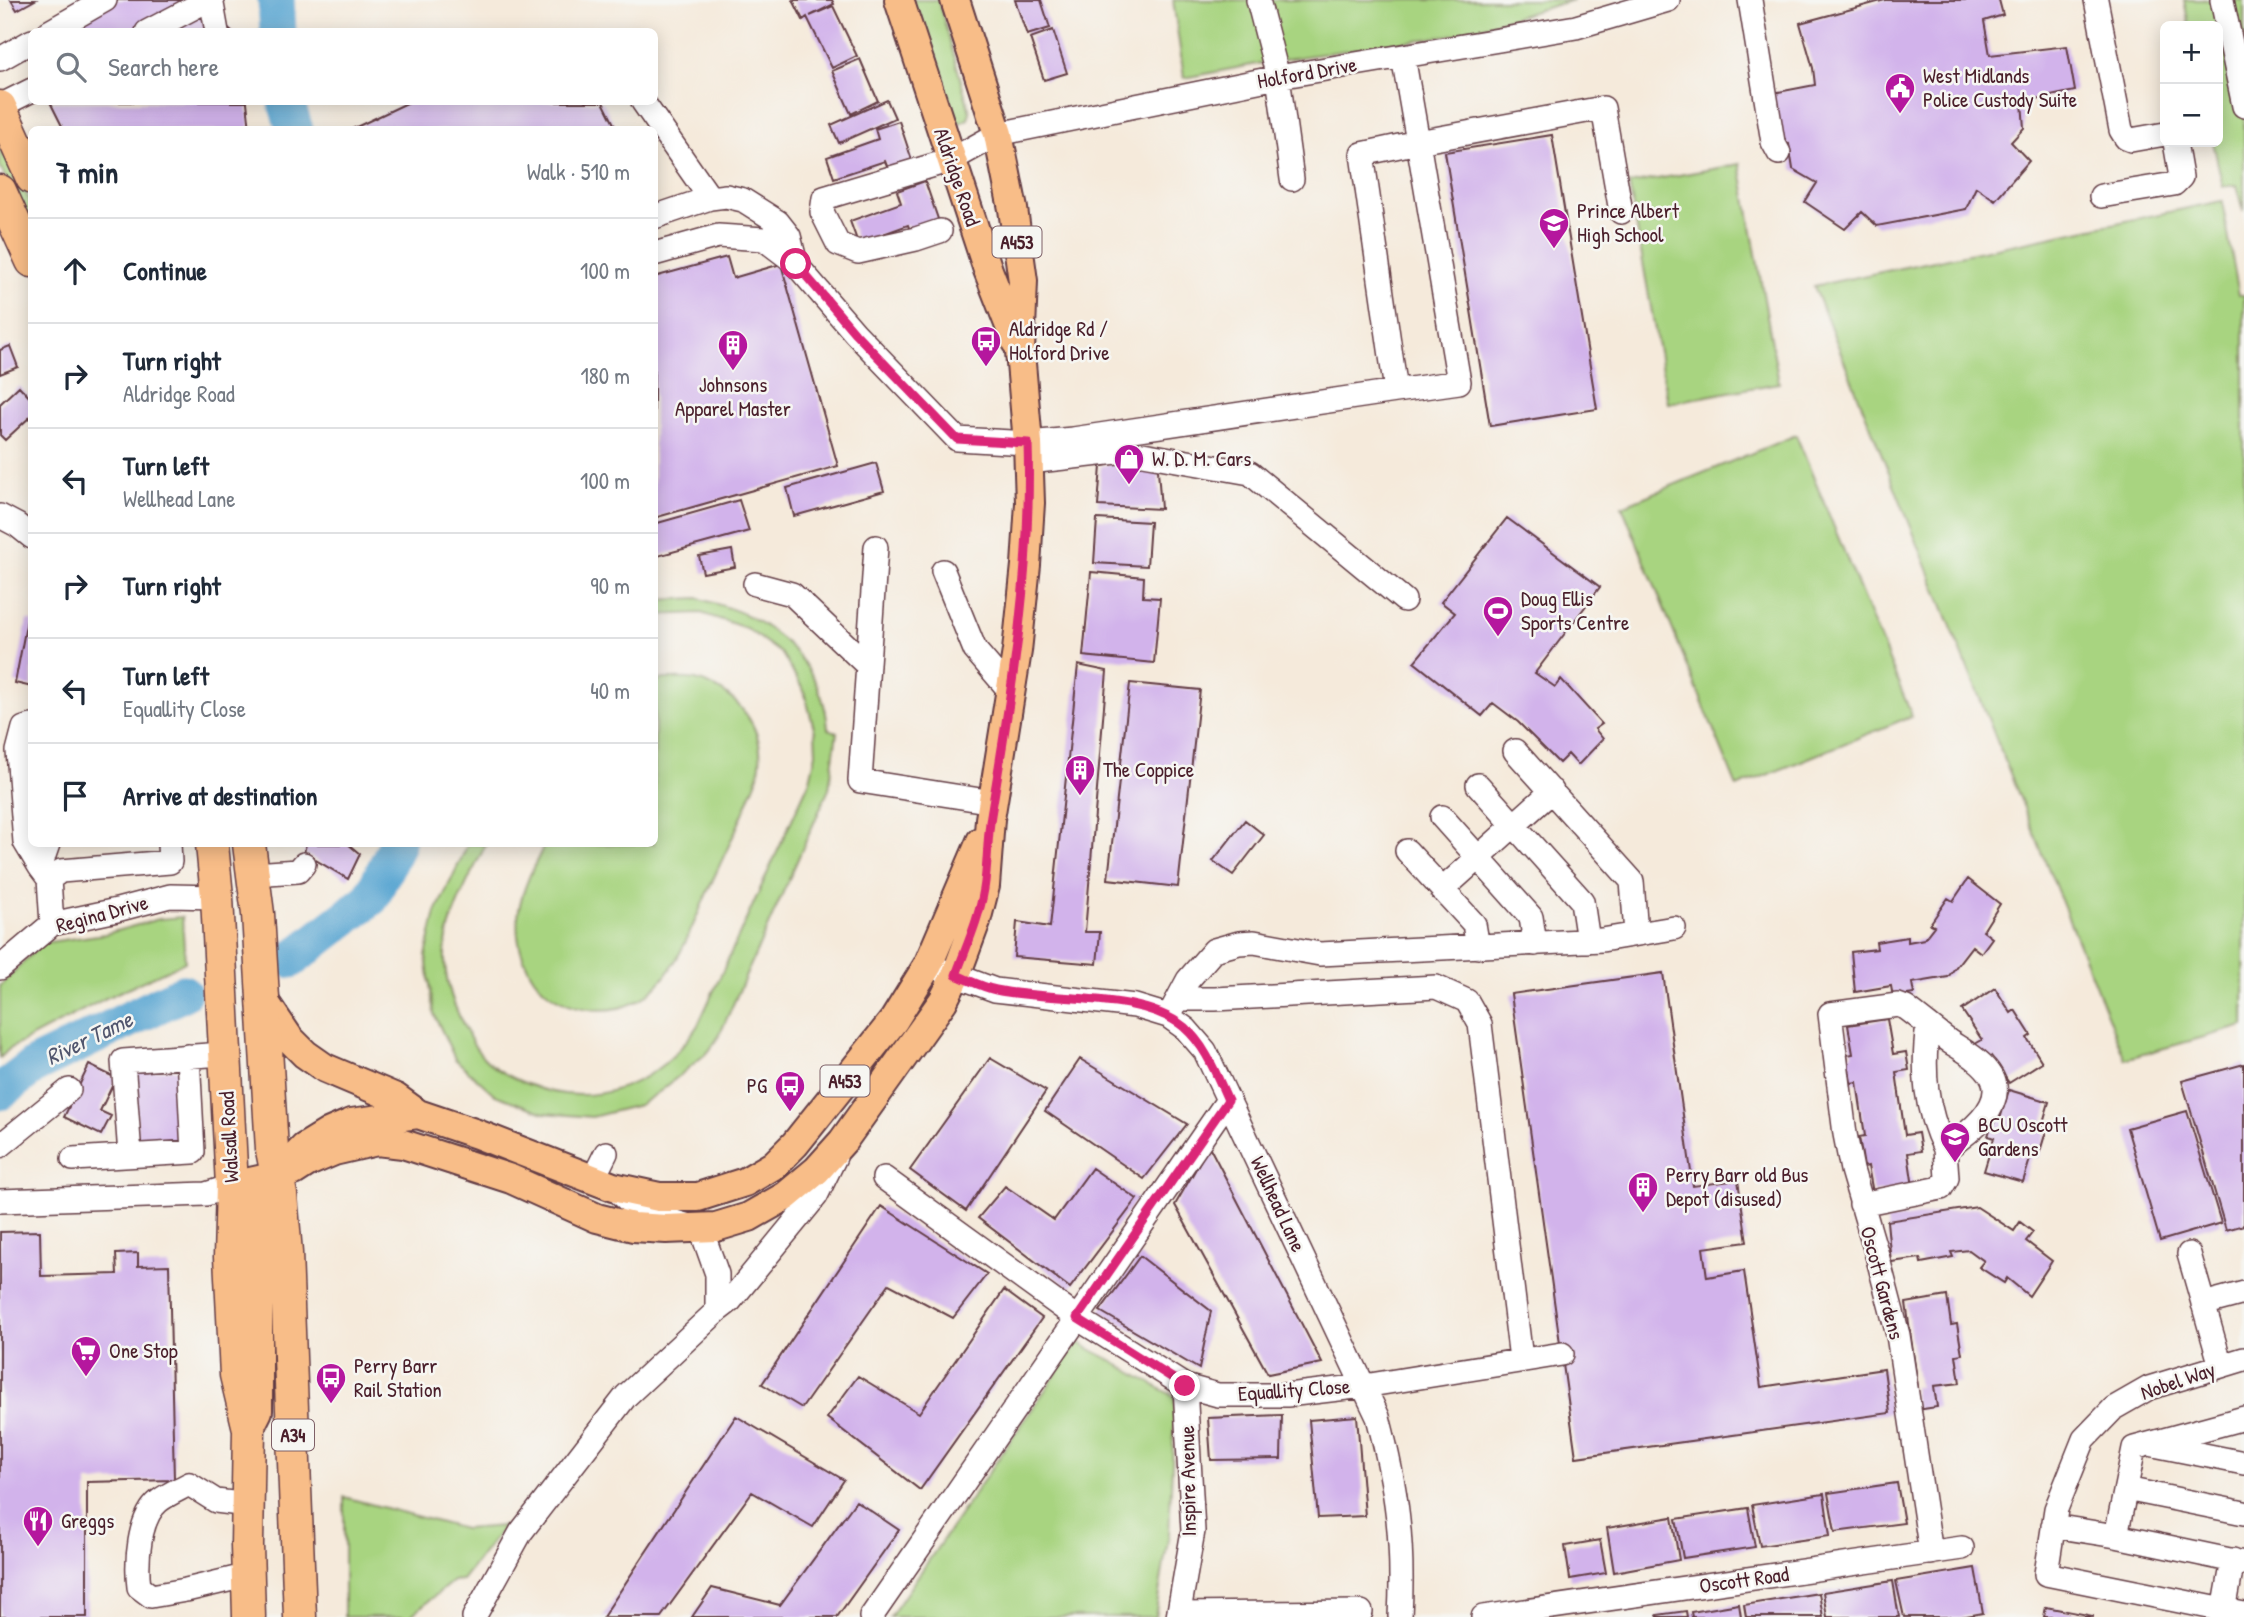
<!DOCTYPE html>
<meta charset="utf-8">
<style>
body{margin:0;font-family:"Patrick Hand",sans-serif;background:#f2f2f3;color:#1f2937}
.controls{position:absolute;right:21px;top:21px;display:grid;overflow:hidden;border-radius:10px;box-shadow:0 4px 18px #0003}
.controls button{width:63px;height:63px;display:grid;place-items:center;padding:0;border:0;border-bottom:2px solid #e0e1e3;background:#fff;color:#1f2937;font:35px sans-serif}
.stop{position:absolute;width:21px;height:21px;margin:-16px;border:5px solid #db2777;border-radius:50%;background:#fff}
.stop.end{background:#db2777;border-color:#fff;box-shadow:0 2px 7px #0008}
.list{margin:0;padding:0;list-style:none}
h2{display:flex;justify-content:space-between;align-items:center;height:91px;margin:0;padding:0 28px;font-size:30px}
h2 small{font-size:23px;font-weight:400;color:#747a83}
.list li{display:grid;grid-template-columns:46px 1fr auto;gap:21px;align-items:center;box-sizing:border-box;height:105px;padding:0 28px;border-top:2px solid #e0e1e3}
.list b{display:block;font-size:26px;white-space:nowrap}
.list p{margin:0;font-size:23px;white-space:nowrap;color:#747a83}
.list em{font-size:23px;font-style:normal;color:#747a83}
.icon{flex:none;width:38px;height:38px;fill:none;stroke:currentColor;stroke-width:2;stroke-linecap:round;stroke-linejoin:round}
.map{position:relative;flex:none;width:2244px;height:1617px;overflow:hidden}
.search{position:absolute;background:#fff;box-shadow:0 4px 18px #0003;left:28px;top:28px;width:630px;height:77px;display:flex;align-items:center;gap:18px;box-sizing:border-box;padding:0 24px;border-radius:10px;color:#747a83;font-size:26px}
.panel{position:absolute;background:#fff;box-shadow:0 4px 18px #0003;left:28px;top:126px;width:630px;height:721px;border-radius:10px}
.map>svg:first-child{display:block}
.green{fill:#a8d480;stroke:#797a56;stroke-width:2}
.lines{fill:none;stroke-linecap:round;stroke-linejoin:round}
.river{stroke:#58a5d1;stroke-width:37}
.building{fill:#d2b3eb}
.minor-casing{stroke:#643d45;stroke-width:26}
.major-casing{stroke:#643d45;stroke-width:32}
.highway-casing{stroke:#643d45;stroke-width:35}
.minor{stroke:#fff;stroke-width:23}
.major{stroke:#f8bd88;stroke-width:28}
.highway{stroke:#f8bd88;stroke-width:32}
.route{stroke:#db2777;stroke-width:9}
.labels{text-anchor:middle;stroke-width:5;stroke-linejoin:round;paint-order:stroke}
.shield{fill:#f6f6f2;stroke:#7e6067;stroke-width:2}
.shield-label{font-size:19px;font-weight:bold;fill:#4a1f2b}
.street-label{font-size:21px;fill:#4a1f2b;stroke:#f6f6f2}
.poi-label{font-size:21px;fill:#4a1f2b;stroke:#f6f6f2;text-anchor:start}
.water-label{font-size:23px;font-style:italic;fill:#50556d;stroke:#f6f6f2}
</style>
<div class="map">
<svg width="2244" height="1617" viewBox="0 0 2244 1617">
<rect width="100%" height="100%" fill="#f6f6f2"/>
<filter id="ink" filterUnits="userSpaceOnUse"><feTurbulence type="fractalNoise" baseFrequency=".0143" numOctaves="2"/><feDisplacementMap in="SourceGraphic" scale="14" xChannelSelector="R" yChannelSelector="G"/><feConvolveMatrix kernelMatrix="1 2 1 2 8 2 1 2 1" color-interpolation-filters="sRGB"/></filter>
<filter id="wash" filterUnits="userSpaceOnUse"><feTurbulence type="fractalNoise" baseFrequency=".00686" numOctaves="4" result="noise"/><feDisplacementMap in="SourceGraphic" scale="28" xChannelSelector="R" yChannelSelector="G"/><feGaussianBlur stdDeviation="1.57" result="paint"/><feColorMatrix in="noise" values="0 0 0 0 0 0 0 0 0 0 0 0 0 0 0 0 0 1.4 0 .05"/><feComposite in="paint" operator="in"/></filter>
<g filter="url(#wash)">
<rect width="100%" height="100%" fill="#f5eadb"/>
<path class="green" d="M911 0H938L970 112 968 119 960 123 953 120Z
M1173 0H1573L1458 34 1273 61 1184 78Z
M2184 0H2244V211L2237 185 2223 187 2213 142H2218V26H2189Z
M0 134 31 204V234L0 166Z
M1740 164 1779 383 1668 403 1629 184Z
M2222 201 2239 295H2244V1026L2125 1059 1814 286Z
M1796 435 1912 716 1737 787 1622 506Z
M698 598C715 604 734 608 750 617 793 640 825 680 828 729L837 732 829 789 719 1036 709 1051 662 1090 639 1105 592 1117 544 1113 495 1095 455 1059 434 1014 426 956 436 912 468 844H486C471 876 447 916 445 953 444 977 451 999 461 1020 467 1032 473 1047 483 1057 495 1070 511 1077 527 1084 594 1112 660 1084 698 1025L810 780 816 753 815 732 804 691 782 654 746 628 701 613 655 615V600Z
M664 679C675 679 687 678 696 680 737 691 767 729 759 771 758 780 753 789 750 796 739 826 724 855 711 884 694 920 680 968 648 994 615 1021 558 1012 534 978 502 930 522 889 545 844H654L655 682Z
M182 917 185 962 106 998 9 1049 0 1058V986L42 943 105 934 159 919Z
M1078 1342 1175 1397 1169 1534 1155 1617H890Z
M344 1497 464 1529 504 1526 462 1580 453 1581 409 1617H344Z"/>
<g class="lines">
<path class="river" d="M276 0 278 32
M286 102 295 130
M291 960 371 898 397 844
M0 1092 35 1065 183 993"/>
</g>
<g id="blocks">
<path class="building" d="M11 0H35L17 10Z
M118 0H214L224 24 233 32H60Z
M793 0H832L834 4 810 16 833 6 857 56 832 68 807 17 803 20Z
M1015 0H1041L1050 28 1027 35Z
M1885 0H1999L2003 15 1984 21 1990 55 2067 46 2075 91 2022 102 2024 128 2011 142 2029 161 1995 200 1976 187 1966 209 1877 226 1862 212 1845 229 1805 202 1817 183 1793 169 1789 144 1782 145 1773 93 1815 85 1813 68 1800 23Z
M1053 30 1067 73 1044 80 1030 38Z
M860 59 878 101 851 114 832 71Z
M887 100 895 118 839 143 831 125Z
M50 102H247L250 130H64Z
M409 102H603L617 130H350Z
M899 121 913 163 889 171 885 161 834 178 827 157 878 139 875 129Z
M1552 135 1597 409 1490 426 1445 152Z
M925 181 940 225 912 235 908 225 858 243 850 221 901 203 897 191Z
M727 257 733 278 781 264 838 466 654 518V277Z
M10 346 18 367 0 374V350Z
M19 386 32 400V415L5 440 0 435V404Z
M1157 457 1161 509 1098 506 1101 466Z
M876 463 884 491 794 516 787 488Z
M739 500 749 531 654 557V524Z
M1507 518 1600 587 1535 673 1555 687 1561 679 1602 724 1595 729 1603 739 1578 765 1568 754 1559 763 1518 722 1493 703 1482 716 1414 662 1455 613 1441 602Z
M1097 519 1150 522 1147 566 1094 563Z
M732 550 735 567 703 573 699 556Z
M1091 572 1144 577 1143 597 1160 598 1154 663 1083 656Z
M27 620 32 621V687L15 683Z
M1078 665 1107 671 1085 932H1100L1097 964 1014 957 1017 922 1050 927Z
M1130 683 1200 690 1178 887 1108 879Z
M1245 820 1264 835 1233 875 1213 861Z
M306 844H348L360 854 348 879 304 853Z
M1968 879 2000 904 1983 931 1992 938 1981 953 1972 946 1948 977 1912 983 1914 994 1893 997 1891 986 1855 992 1851 952 1877 949 1876 942 1908 937V942L1924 939 1934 926 1930 924 1948 898 1953 901Z
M1663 973 1693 1186 1738 1180 1747 1242 1703 1248 1707 1277 1744 1271 1761 1387 1884 1369 1890 1413 1576 1457 1511 994Z
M1995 988 2011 1013 2015 1010 2031 1035 2027 1038 2042 1062 2009 1083 1991 1056 1986 1060 1975 1044 1982 1040 1962 1010Z
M1887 1019 1893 1054 1906 1052 1909 1070 1896 1072 1905 1135 1918 1133 1921 1151 1908 1153 1913 1187 1873 1193 1868 1166 1864 1167 1859 1137 1865 1136 1857 1082 1851 1083 1847 1055 1853 1054 1848 1025Z
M990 1058 1046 1091 966 1211 910 1170Z
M1080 1059 1187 1124 1144 1179 1045 1111Z
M2244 1064V1225L2226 1230 2182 1081Z
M89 1065 116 1078 100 1111 111 1116 101 1135 64 1117Z
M189 1069 192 1143 138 1145 134 1072Z
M2009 1090 2049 1102 2042 1126 2047 1128 2038 1158 2031 1156 2023 1182 1984 1171 1994 1138 1988 1136 1994 1117 2000 1119Z
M2187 1111 2221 1223 2160 1241 2127 1128Z
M1209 1146 1322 1363 1268 1374 1175 1205Z
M1092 1168 1137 1199 1070 1288 978 1218 1005 1186 1054 1220Z
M881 1206 987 1274 953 1318 889 1284 802 1408 762 1384Z
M1977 1207 2014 1231 2020 1222 2033 1232 2026 1241 2052 1261 2029 1296 2007 1278 2004 1283 1979 1267 1984 1261 1969 1250 1951 1252 1953 1257 1921 1263 1920 1258 1891 1262 1887 1221Z
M40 1231 41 1276 117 1274 116 1254 138 1253V1266L169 1265 174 1480 87 1482V1617H0V1232Z
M1140 1256 1211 1311 1199 1369 1100 1311Z
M1004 1290 1042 1318 920 1490 827 1418 858 1376 919 1413Z
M1947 1296 1951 1325 1957 1324 1962 1354 1956 1355 1960 1383 1934 1386 1937 1407 1916 1410 1913 1387H1918L1906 1303Z
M1282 1415 1281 1459 1211 1460 1208 1418Z
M736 1416 844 1480 813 1527 752 1492 661 1617H603Z
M1357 1416 1365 1516 1318 1518 1309 1420Z
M1897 1483 1904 1523 1835 1532 1828 1493Z
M1824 1494 1830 1536 1760 1546 1752 1505Z
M856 1501 899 1530 837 1617H692L712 1588 780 1605Z
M1748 1508 1755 1547 1683 1558 1676 1519Z
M1672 1517 1679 1560 1614 1572 1607 1528Z
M1600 1540 1606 1573 1570 1579 1565 1546Z
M1975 1568 1983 1613 1961 1617H1904L1896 1581Z
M1893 1581 1899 1617H1827L1823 1592Z
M1819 1593 1823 1617H1746L1744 1605Z
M1739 1604 1741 1617H1692L1691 1612Z
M2046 1607 2093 1616V1617H2044Z
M1686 1611 1687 1617H1658L1657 1615Z"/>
</g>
</g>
<g filter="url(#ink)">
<use href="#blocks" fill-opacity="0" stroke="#643d45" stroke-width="2"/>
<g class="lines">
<g class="minor-casing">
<path id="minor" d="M1258 0 1278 77 1292 179
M1750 0 1773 142 1779 153
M2096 0 2121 130 2126 138 2131 140 2165 134
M2222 0 2244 106
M49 32 105 0
M147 32 206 1 212 4 217 32
M1403 56 1418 142 1603 108 1621 212
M0 59 32 41
M643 102 710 198 726 196 743 200 778 222 789 236 796 264
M0 106 32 90
M2101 196 2174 184 2181 177 2175 142
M654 217 710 198
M940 231 916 239 858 252 838 244 822 212 824 198 951 160 998 134 1278 77 1576 27 1668 0
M654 254 718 236 764 239 793 261 855 333 957 439 1028 443 1073 439 1396 391 1362 154 1418 142 1459 382 1396 391
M1029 462 1126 451 1250 473 1404 600
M0 516 17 525 32 537
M876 547 860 781 993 802
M943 571 975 650 1011 692
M755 584 792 594 868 666
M32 726 24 728 18 751 25 842 40 867
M1515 751 1632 881 1636 934
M1478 785 1582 901 1588 941
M1442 817 1531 917 1535 944
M48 844 40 867 49 879 52 924
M1407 851 1474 924 1478 947
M253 874 298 871 304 864
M49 879 61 871 170 862 169 844
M1442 890 1552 791
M0 968 52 924 117 910 170 896 217 897
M941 970 995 990 1135 1006 1168 1016 1186 1029 1205 1051 1378 1417C1397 1489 1404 1542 1400 1617
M1178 999H1215L1436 987 1467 1001 1480 1024 1521 1359
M1172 1010 1188 980 1214 950 1239 943 1254 942 1320 954 1602 940 1674 928
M1928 1025C1922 1070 1925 1109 1945 1149
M0 1146 69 1090
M130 1155 123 1061 223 1054
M73 1159 193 1152 188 1056
M884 1178 1077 1318 1185 1386 1218 1395H1287L1364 1386 1562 1354
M593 1179 606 1153
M613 1187 642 1213 701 1229 717 1274V1311
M0 1201 206 1194 232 1186
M1861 1204 1941 1188 1947 1178 1945 1149C1965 1136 2007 1106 1992 1077 1983 1061 1964 1051 1950 1042 1935 1031 1921 1019 1906 1008L1898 1005 1830 1014 1845 1134 1852 1170 1877 1255 1898 1335 1931 1553
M2189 1254 2221 1366
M2203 1304 2244 1293
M2244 1359 2149 1388 2114 1408 2084 1439 2056 1509 2046 1574 2244 1614
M2154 1445 2244 1463
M2126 1489 2244 1513
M248 1505 216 1501 189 1484C180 1489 168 1494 159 1501 138 1518 136 1563 139 1587L151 1596 186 1590 249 1575
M2053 1526 2116 1536 2134 1448 2244 1418
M2116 1536 2244 1563
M1179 1614 1361 1612
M474 1617 521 1532 626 1396 717 1311 730 1301 816 1196 835 1157
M871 1617 1228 1100
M1178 1617 1193 1531 1185 1386
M1483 1617 1962 1548
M2223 1617 2233 1560"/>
</g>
<g class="major-casing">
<path id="major" d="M899 0 988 270 1016 342
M262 998 289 1038 305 1054 325 1068 396 1098 418 1114 477 1134 613 1187 659 1197H698L745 1182 774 1165 795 1144 894 1020 928 965 981 841
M232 1186 277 1176 294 1171 308 1162 334 1151 377 1141 403 1144 511 1179 597 1218 633 1227 666 1229 716 1227 749 1217 786 1196 817 1170 843 1141 943 1001 956 975 976 921 985 886 990 819 1017 651 1026 565 1030 503 1028 443 1020 352 1023 281 1013 209 998 134 955 0
M249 1429 258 1411V1207L277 1176 304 1148 330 1132 351 1123 418 1114"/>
</g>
<g class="highway-casing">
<path id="highway" d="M0 107 32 178
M0 191 32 261
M212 844 217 897 232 1186 230 1257 236 1375 249 1429 247 1545 249 1617
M249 844 258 914 272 1150 281 1195 286 1253 300 1617"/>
</g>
<use href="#minor" class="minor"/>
<use href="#major" class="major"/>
<use href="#highway" class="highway"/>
</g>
</g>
<g class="lines" filter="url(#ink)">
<path class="route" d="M796 264 855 333 957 439 1028 443C1032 568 1012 691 991 815 987 839 988 865 984 889 979 919 966 947 956 975 969 980 982 987 996 990 1050 1002 1140 991 1184 1027 1206 1046 1216 1074 1228 1100L1077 1318 1185 1386"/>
</g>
<defs>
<g id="civic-pin" transform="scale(1.575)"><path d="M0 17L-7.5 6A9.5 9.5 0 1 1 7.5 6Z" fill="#b5179e" stroke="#f6f6f2"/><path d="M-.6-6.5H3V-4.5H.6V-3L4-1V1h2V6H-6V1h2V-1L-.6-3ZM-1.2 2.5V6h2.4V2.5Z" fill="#fff"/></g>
<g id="school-pin" transform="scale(1.575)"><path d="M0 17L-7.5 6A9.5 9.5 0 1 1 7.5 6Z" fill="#b5179e" stroke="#f6f6f2"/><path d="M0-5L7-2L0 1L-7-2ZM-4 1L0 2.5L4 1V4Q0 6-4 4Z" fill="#fff"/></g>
<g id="bus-pin" transform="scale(1.575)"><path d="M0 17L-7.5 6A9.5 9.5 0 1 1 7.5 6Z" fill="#b5179e" stroke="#f6f6f2"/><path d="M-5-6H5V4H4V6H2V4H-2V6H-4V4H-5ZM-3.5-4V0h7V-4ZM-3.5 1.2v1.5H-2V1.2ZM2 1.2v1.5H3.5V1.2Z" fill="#fff"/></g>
<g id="building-pin" transform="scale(1.575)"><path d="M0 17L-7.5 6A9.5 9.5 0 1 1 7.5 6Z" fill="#b5179e" stroke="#f6f6f2"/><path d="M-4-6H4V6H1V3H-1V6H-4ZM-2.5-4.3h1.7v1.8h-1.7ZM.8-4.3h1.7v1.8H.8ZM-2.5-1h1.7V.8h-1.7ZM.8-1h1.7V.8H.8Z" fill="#fff"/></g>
<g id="shop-pin" transform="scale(1.575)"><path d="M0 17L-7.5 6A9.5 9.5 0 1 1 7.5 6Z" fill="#b5179e" stroke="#f6f6f2"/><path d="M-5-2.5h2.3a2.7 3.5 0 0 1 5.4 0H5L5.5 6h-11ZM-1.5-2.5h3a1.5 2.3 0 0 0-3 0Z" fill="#fff"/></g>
<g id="stadium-pin" transform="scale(1.575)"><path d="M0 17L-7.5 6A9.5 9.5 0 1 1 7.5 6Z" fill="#b5179e" stroke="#f6f6f2"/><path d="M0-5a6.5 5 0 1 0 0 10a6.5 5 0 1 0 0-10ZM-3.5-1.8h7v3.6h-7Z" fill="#fff"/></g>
<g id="university-pin" transform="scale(1.575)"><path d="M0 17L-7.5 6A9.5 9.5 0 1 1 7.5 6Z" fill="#b5179e" stroke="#f6f6f2"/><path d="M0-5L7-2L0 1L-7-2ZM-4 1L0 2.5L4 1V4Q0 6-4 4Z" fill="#fff"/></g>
<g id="supermarket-pin" transform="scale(1.575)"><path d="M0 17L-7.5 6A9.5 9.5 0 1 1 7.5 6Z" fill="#b5179e" stroke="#f6f6f2"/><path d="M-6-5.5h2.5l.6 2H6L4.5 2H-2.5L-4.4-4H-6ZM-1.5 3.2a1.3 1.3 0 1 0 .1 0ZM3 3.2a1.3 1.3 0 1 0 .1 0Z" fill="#fff"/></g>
<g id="restaurant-pin" transform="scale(1.575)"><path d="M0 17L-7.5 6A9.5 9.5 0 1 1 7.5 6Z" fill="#b5179e" stroke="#f6f6f2"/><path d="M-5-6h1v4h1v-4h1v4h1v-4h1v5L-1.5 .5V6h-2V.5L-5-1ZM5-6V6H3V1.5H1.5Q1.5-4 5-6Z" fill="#fff"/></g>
</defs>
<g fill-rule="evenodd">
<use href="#civic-pin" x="1900" y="88"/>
<use href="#school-pin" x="1554" y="223"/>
<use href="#bus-pin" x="986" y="341"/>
<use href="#building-pin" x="733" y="345"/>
<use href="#shop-pin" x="1129" y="459"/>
<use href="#stadium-pin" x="1498" y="611"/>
<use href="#building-pin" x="1080" y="770"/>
<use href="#bus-pin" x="790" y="1086"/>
<use href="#university-pin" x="1955" y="1137"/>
<use href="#building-pin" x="1643" y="1187"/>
<use href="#supermarket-pin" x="86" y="1351"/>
<use href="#bus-pin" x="331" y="1378"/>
<use href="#restaurant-pin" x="38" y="1521"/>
</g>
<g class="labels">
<g class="shield">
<rect x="992.5" y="226.5" width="49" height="31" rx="5"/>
<rect x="820.5" y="1065.5" width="49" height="31" rx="5"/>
<rect x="272" y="1419.5" width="42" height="31" rx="5"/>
</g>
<g class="shield-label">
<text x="1017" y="249">A453</text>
<text x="845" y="1088">A453</text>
<text x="293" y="1442">A34</text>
</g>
<g class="street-label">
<text transform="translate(1307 73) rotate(-10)" y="7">Holford Drive</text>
<text transform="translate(957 177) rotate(71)" y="7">Aldridge Road</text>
<text transform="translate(102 914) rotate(-15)" y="7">Regina Drive</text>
<text transform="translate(229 1137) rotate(-93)" y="7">Walsall Road</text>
<text transform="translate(1278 1204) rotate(65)" y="7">Wellhead Lane</text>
<text transform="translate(1882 1283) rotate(75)" y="7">Oscott Gardens</text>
<text transform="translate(2178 1381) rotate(-19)" y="7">Nobel Way</text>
<text transform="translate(1294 1390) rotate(-4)" y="7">Equallity Close</text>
<text transform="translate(1188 1481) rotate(-91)" y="7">Inspire Avenue</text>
<text transform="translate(1744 1580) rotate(-8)" y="7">Oscott Road</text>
</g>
<g class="poi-label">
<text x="1923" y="83">West Midlands<tspan x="1923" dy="24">Police Custody Suite</tspan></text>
<text x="1577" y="218">Prince Albert<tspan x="1577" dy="24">High School</tspan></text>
<text x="1009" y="336">Aldridge Rd /<tspan x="1009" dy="24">Holford Drive</tspan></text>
<text x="733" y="392" text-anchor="middle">Johnsons<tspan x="733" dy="24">Apparel Master</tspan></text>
<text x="1152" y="466">W. D. M. Cars</text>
<text x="1521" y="606">Doug Ellis<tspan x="1521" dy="24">Sports Centre</tspan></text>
<text x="1103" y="777">The Coppice</text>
<text x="767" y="1093" text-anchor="end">PG</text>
<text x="1978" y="1132">BCU Oscott<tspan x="1978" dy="24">Gardens</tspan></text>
<text x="1666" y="1182">Perry Barr old Bus<tspan x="1666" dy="24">Depot (disused)</tspan></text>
<text x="109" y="1358">One Stop</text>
<text x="354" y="1373">Perry Barr<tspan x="354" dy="24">Rail Station</tspan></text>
<text x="61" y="1528">Greggs</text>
</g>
<g class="water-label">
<text transform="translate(89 1038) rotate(-26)" y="8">River Tame</text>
</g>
</g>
</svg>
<div class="controls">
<button>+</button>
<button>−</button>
</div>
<div class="stop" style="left:796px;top:264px"></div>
<div class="stop end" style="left:1185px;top:1386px"></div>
<div class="search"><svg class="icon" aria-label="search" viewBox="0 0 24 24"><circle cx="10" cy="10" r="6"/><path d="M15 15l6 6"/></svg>Search here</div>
<section class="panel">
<h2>7 min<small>Walk · 510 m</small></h2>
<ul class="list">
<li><svg class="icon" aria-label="ahead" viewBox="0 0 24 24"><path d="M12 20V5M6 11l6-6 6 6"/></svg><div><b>Continue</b></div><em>100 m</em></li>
<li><svg class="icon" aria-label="right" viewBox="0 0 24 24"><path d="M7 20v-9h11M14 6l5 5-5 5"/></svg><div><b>Turn right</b><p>Aldridge Road</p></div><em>180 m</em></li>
<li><svg class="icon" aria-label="left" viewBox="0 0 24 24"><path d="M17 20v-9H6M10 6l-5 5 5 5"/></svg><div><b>Turn left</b><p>Wellhead Lane</p></div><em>100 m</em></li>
<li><svg class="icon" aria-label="right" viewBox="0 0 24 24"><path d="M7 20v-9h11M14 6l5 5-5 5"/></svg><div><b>Turn right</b></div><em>90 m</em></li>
<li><svg class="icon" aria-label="left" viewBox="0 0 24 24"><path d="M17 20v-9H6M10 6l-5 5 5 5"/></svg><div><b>Turn left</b><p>Equallity Close</p></div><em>40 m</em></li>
<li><svg class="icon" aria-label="arrive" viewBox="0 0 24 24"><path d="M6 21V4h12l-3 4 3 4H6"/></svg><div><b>Arrive at destination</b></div></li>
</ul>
</section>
</div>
